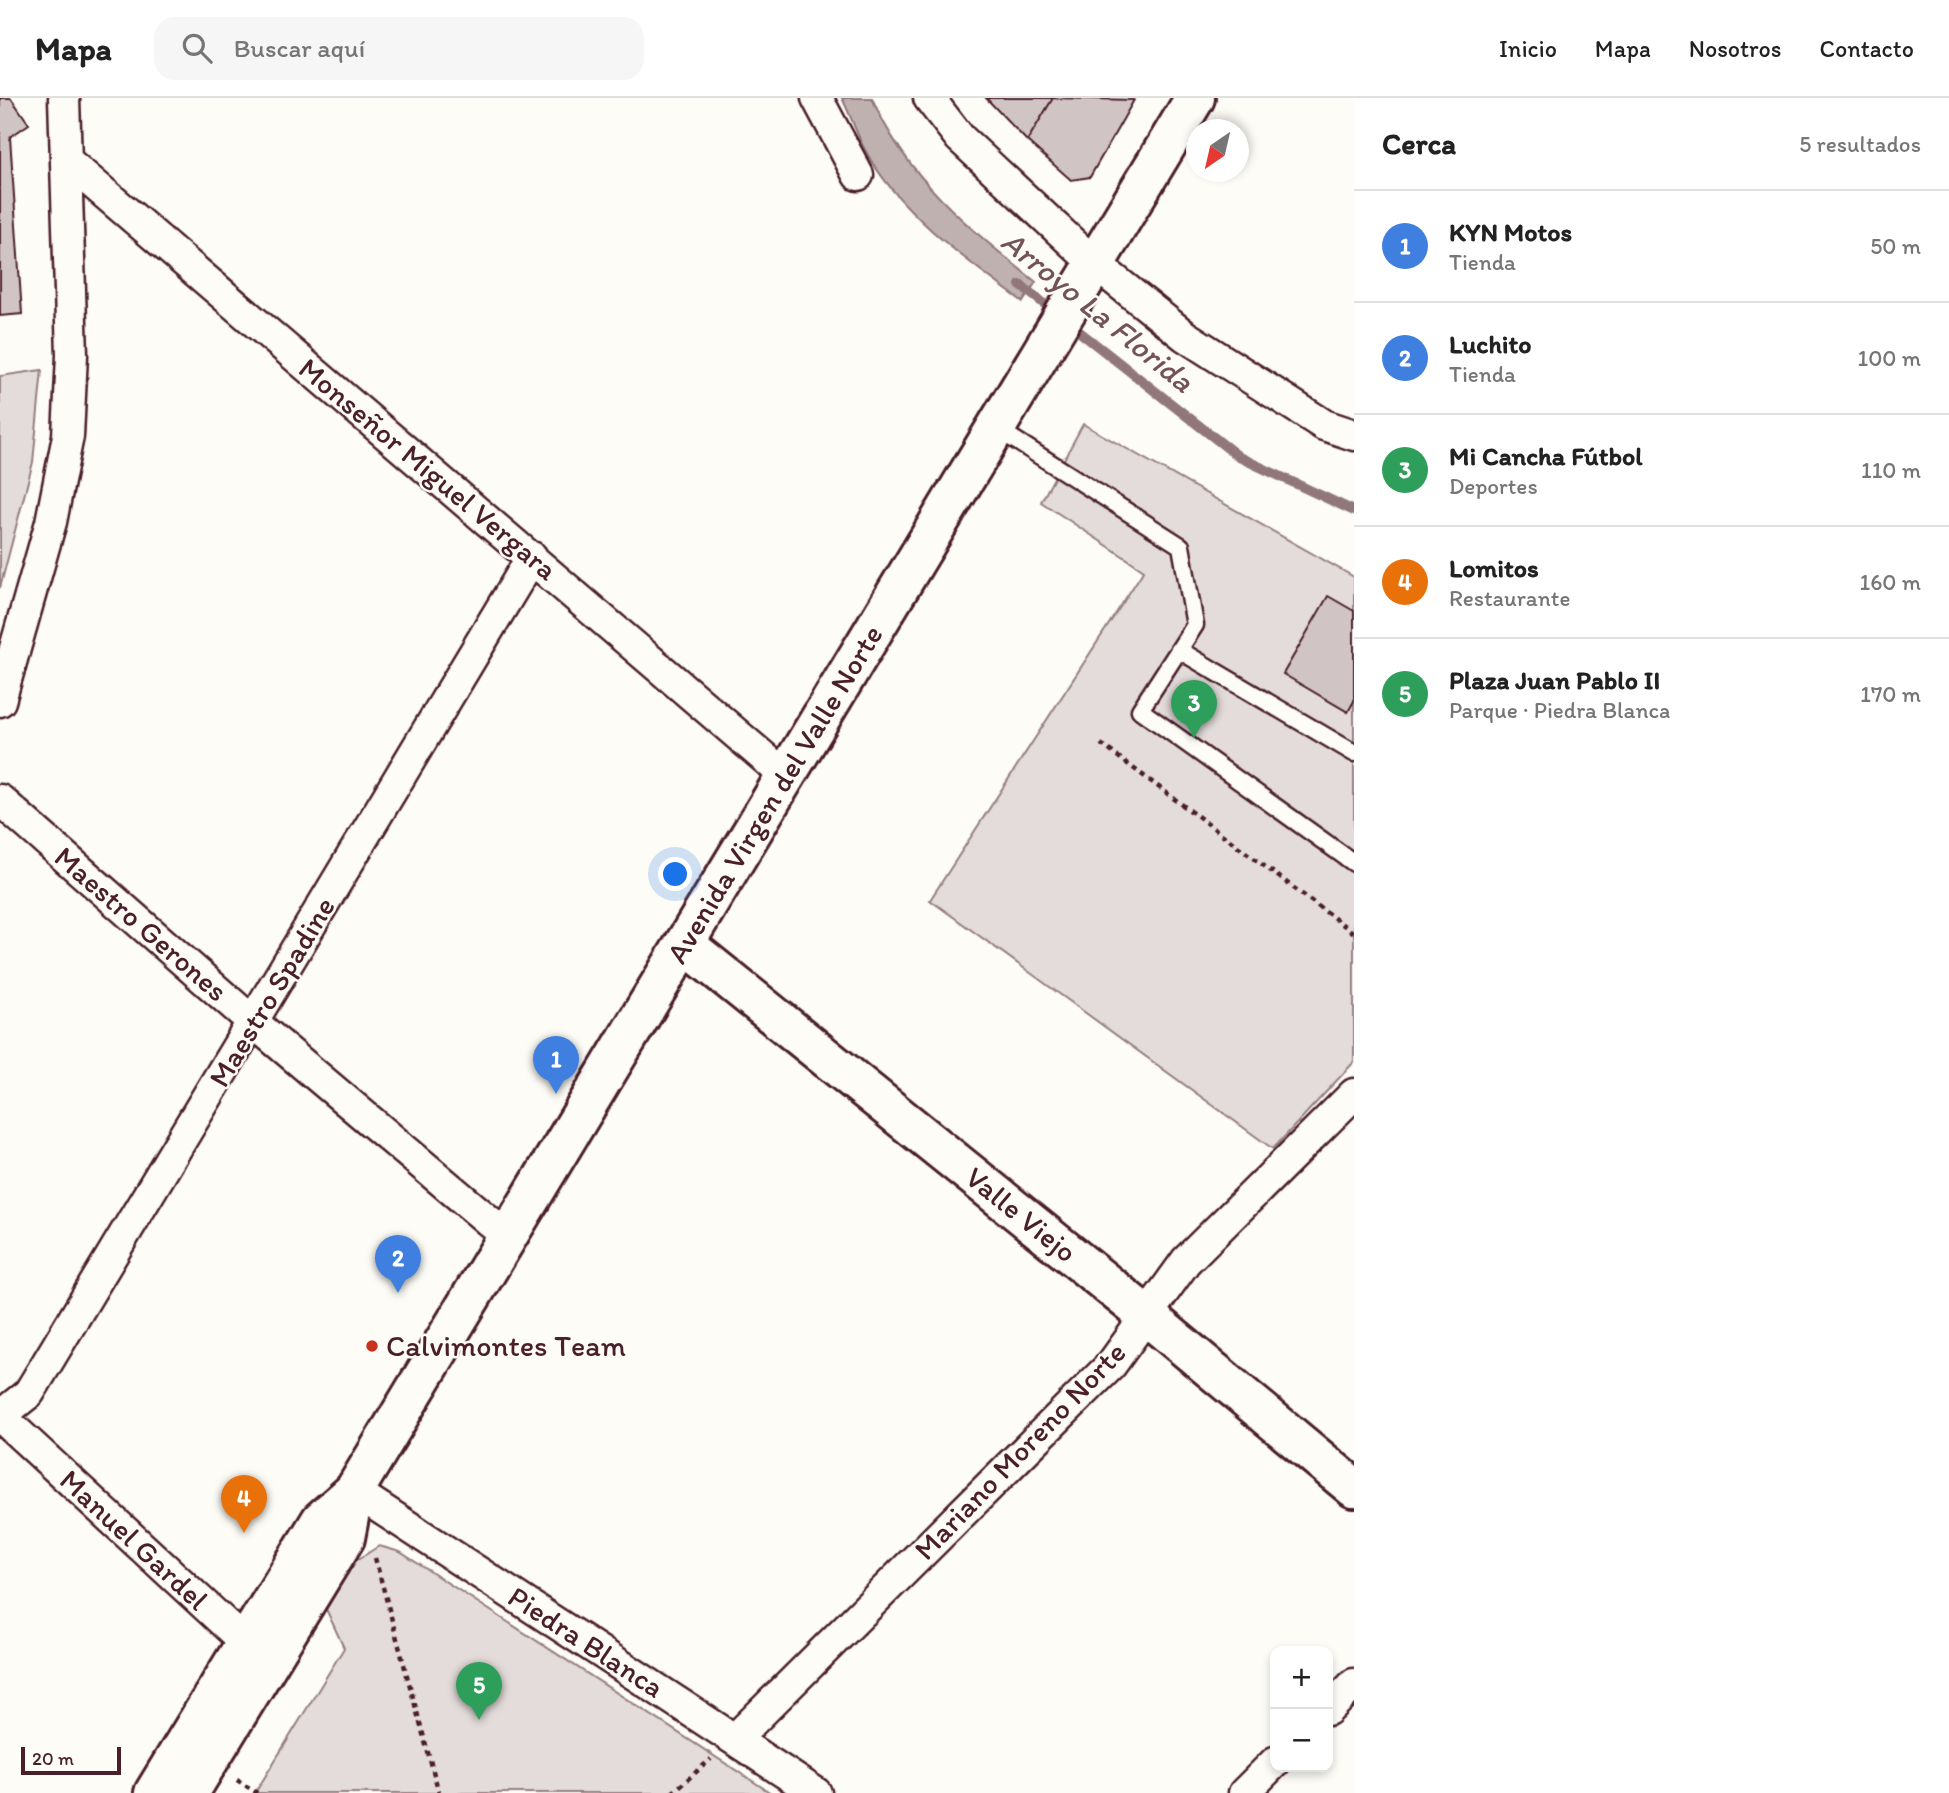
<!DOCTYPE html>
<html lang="es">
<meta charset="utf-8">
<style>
body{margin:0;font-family:Itim,sans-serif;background:#f6f6f6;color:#222}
.controls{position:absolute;right:21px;bottom:21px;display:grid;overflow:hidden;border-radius:14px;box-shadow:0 4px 10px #0003}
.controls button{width:63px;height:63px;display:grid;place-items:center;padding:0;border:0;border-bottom:2px solid #e0e0e0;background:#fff;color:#222;font:35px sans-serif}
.compass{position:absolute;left:1186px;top:21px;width:63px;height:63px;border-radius:50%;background:#fff;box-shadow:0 4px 10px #0003;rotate:214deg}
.scale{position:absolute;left:21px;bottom:18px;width:100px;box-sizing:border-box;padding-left:7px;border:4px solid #4a1f2b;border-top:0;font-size:19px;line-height:24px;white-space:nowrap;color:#4a1f2b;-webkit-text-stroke:5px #fdfcf7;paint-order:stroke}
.you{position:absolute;left:676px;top:777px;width:24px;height:24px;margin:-18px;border:5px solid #fff;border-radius:50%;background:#1a73e8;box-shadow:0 0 0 10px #1a73e833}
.badge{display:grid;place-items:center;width:46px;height:46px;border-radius:50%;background:#db2777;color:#fff;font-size:23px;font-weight:700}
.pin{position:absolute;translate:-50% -58px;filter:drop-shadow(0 2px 4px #0008)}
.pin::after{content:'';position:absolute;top:37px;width:24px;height:21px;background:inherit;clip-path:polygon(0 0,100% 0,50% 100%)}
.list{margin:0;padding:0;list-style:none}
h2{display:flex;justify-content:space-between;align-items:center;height:91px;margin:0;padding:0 28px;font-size:30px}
h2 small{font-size:23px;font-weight:400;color:#767676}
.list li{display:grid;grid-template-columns:46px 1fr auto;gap:21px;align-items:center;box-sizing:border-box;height:112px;padding:0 28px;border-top:2px solid #e0e0e0}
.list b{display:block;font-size:26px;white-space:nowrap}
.list p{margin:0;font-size:23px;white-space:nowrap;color:#767676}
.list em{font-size:23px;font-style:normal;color:#767676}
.icon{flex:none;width:38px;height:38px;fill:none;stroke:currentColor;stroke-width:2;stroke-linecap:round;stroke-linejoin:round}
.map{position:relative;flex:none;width:1354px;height:1695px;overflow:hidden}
header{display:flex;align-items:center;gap:42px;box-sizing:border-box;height:98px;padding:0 35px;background:#fff;border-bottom:2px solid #e0e0e0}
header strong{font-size:33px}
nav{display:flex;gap:38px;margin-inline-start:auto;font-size:24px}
.search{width:490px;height:63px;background:#f6f6f6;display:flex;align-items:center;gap:18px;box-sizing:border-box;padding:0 24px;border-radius:21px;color:#767676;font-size:26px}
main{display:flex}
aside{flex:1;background:#fff}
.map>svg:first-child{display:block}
.green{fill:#e3dcda;stroke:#967e82;stroke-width:2}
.water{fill:#c0b1b1;stroke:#91777b;stroke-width:2}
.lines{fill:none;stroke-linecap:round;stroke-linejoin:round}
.stream{stroke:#91777b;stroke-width:10}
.building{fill:#d0c5c4;stroke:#4a1f2b;stroke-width:2}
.service-casing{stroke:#4a1f2b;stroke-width:21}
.minor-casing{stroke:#4a1f2b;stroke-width:35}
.tertiary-casing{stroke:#4a1f2b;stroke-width:44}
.primary-casing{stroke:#4a1f2b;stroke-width:44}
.path{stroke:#4a1f2b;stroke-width:4.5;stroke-dasharray:5 5;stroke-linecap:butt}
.service{stroke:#fdfcf7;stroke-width:16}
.minor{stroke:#fdfcf7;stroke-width:30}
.tertiary{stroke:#fdfcf7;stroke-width:38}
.primary{stroke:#fdfcf7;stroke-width:38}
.poi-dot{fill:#c8321e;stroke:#fdfcf7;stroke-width:2.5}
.labels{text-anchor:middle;stroke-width:5;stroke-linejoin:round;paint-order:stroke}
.street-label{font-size:30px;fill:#4a1f2b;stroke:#fdfcf7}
.poi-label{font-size:30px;fill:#4a1f2b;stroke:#fdfcf7;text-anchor:start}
.water-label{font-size:32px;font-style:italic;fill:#73525a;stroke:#fdfcf7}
</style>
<header>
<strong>Mapa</strong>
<div class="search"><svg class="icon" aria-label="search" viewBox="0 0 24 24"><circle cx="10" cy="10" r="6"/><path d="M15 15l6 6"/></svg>Buscar aquí</div>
<nav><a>Inicio</a><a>Mapa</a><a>Nosotros</a><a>Contacto</a></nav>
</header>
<main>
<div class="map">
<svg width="1354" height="1695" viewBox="0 0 1354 1695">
<rect width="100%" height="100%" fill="#fdfcf7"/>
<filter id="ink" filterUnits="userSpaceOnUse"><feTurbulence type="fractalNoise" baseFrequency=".0143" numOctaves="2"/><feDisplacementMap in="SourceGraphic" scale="14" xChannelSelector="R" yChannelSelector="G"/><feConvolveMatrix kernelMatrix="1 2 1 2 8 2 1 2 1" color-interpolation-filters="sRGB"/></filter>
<g filter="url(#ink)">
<path class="green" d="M42 272 33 364 0 490V278Z
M1083 326 1354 479V964L1273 1051 930 802 1144 472 1041 404Z
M379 1448 400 1454 771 1695H255L344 1550 326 1511 354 1464Z"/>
<path class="water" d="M842 0H872C906 80 970 131 1036 184L1023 204C967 163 897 113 864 50 856 34 850 16 842 0Z"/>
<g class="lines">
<path class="stream" d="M1020 187 1055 214
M1067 224 1239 359 1354 413"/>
</g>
<path class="building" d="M0 0H11L29 26 10 39 22 216 0 218Z
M986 0H1053L1027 43Z
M1053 0 1134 2 1090 79 1071 82 1027 43Z
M1328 498 1354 513V603L1348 614 1283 576Z"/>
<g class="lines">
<g class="service-casing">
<path id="service" d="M996 330 1181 448 1195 527 1140 612 1354 765
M1179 552 1354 655"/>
</g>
<g class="minor-casing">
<path id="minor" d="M817 0 858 77
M929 0 960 40 1095 166 1185 238 1324 327 1354 337
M68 64 787 679
M0 603 51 424 68 338 72 257 64 0
M0 702 254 925 508 1139
M354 1393 816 1695
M261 1559 0 1318 29 1295 532 459
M1328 1612 1354 1586
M735 1641 1111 1267 1186 1163 1354 996
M1244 1695 1275 1664"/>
</g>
<g class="tertiary-casing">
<g id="tertiary">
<path id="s1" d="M686 847 1147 1218 1354 1390"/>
</g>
</g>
<g class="primary-casing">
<g id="primary">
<path id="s2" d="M154 1695 321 1422 354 1393 1195 0"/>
<path d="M189 1695 345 1440 354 1393"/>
</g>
</g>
<path class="path" d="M1101 646 1354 835
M375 1460 439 1695
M237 1682 257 1695
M672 1695 711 1661"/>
<use href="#service" class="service"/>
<use href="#minor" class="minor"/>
<use href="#tertiary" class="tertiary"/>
<use href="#primary" class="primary"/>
</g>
</g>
<circle class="poi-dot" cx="372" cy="1248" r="7"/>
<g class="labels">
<g class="street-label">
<text transform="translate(428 371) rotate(40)" y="10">Monseñor Miguel Vergara</text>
<text dy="10" stroke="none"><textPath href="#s2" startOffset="1178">Avenida Virgen del Valle Norte</textPath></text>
<text transform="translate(141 826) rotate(41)" y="10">Maestro Gerones</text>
<text transform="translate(272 894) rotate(-59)" y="10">Maestro Spadine</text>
<text dy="10" stroke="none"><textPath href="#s1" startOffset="430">Valle Viejo</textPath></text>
<text transform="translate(1020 1353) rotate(-46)" y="10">Mariano Moreno Norte</text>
<text transform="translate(134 1442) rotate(43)" y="10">Manuel Gardel</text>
<text transform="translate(586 1544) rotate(33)" y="10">Piedra Blanca</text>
</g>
<g class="poi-label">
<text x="386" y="1258">Calvimontes Team</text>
</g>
<g class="water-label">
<text transform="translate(1098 213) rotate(39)" y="11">Arroyo La Florida</text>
</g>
</g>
</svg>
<div class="controls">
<button>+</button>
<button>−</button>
</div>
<svg class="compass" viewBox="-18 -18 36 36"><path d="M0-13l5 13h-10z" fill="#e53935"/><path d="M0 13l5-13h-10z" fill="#767676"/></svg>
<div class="scale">20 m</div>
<div class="you"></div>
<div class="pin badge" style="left:556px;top:996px;background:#3f7fe0">1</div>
<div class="pin badge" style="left:398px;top:1195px;background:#3f7fe0">2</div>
<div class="pin badge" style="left:1194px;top:640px;background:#2e9e5b">3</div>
<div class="pin badge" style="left:244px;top:1435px;background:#e8710a">4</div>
<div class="pin badge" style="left:479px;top:1622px;background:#2e9e5b">5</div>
</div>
<aside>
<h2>Cerca<small>5 resultados</small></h2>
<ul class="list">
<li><span class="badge" style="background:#3f7fe0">1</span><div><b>KYN Motos</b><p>Tienda</p></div><em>50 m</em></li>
<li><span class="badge" style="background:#3f7fe0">2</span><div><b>Luchito</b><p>Tienda</p></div><em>100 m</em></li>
<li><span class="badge" style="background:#2e9e5b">3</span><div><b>Mi Cancha Fútbol</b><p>Deportes</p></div><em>110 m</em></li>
<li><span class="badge" style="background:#e8710a">4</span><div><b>Lomitos</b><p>Restaurante</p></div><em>160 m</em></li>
<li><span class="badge" style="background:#2e9e5b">5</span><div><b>Plaza Juan Pablo II</b><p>Parque · Piedra Blanca</p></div><em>170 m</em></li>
</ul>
</aside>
</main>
